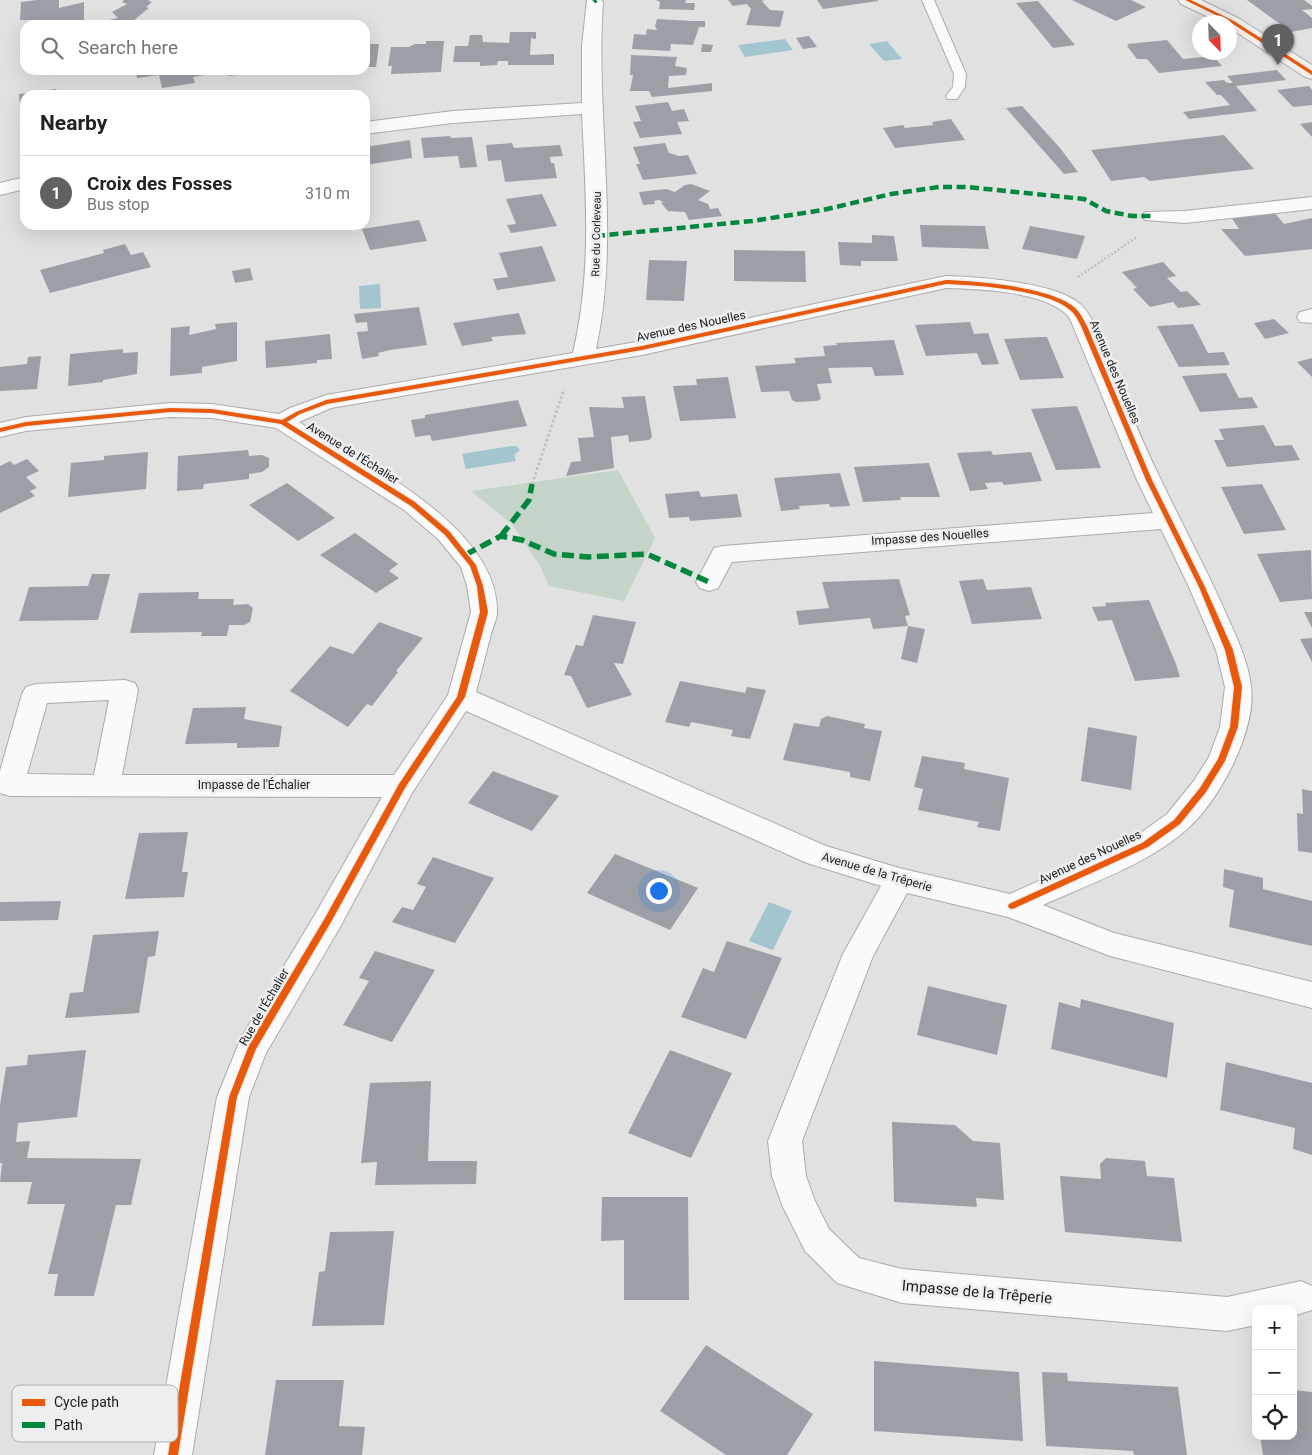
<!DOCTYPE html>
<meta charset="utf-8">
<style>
body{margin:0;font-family:Roboto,sans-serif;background:#f6f6f6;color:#222}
.controls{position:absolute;right:15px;bottom:15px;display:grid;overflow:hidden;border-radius:10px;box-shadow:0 5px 20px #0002}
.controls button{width:45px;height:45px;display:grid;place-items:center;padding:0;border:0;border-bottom:1px solid #e0e0e0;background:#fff;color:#222;font:25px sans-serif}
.compass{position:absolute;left:1192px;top:15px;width:45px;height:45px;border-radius:50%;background:#fff;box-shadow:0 5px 20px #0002;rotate:157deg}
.you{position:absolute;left:658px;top:890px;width:18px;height:18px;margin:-12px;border:4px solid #fff;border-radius:50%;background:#1a73e8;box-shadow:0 0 0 8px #1a73e833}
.badge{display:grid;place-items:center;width:32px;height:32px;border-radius:50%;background:#616162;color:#fff;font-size:16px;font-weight:700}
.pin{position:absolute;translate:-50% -41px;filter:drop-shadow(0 1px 2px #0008)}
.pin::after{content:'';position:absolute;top:26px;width:18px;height:15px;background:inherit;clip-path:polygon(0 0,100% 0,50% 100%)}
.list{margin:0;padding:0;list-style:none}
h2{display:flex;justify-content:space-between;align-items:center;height:65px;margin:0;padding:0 20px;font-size:21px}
h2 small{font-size:16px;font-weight:400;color:#767676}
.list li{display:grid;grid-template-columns:32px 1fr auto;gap:15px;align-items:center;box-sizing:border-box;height:75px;padding:0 20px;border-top:1px solid #e0e0e0}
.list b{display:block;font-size:19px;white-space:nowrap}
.list p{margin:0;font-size:16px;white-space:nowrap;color:#767676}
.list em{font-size:16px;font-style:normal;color:#767676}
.icon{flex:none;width:28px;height:28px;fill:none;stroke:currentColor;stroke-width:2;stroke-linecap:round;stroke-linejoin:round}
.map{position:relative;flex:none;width:1312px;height:1455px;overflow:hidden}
.search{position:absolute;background:#fff;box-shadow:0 5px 20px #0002;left:20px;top:20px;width:350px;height:55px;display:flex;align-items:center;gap:12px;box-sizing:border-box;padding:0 18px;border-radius:15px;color:#767676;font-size:19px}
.panel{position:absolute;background:#fff;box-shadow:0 5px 20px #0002;left:20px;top:90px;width:350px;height:140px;border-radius:15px}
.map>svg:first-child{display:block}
.green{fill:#c5d4c8}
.water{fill:#a3c5d0}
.building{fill:#9ca0a6}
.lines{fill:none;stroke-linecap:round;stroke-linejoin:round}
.lane-casing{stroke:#ababac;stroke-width:2}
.street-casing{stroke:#ababac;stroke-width:2}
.secondary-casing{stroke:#ababac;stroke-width:2}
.path-far1{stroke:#bfc0c0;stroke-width:2.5;stroke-dasharray:2 2;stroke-linecap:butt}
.path{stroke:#bfc0c0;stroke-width:3;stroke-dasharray:2.5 2.5;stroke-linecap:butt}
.lane{fill:#fafafa;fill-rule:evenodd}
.street{fill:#fafafa;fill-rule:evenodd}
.secondary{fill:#f2efea;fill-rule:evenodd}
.quiet-far1{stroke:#00873e;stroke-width:4.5;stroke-dasharray:9 4.5;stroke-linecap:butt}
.quiet{stroke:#00873e;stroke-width:5.5;stroke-dasharray:12 5.5;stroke-linecap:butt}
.cycleway-casing{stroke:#edeeef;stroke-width:3}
.cycleway{fill:#e8590c;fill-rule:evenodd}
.labels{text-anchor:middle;stroke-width:5;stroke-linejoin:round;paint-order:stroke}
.far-street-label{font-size:11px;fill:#1c1c1d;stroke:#edeeef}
.street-label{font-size:12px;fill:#1c1c1d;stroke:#edeeef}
.near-street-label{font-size:15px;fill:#1c1c1d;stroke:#edeeef}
.key{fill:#edeeef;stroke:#aeafb0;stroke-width:1}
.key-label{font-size:14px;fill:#1c1c1d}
</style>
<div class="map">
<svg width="1312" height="1455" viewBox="0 0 1312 1455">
<rect width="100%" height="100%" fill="#e1e1e1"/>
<path class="green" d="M618 470 655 538 624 601 549 586 540 566 512 524 471 491Z"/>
<path class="water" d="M785 39 793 50 745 57 738 45Z
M887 41 902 59 884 61 869 44Z
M380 284 381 308 360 309 359 286Z
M511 446H516L520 450 514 455 516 461 466 469 462 454Z
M769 902 792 911 773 950 749 941Z"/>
<path class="building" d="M37 0H59V8L84 2V23L71 24V21L47 24 46 20H20L21 2Z
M124 0H150L148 1 152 2 146 7 149 8 134 20 114 25 109 20 118 18 112 12 127 4 122 2Z
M656 0H686L685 3H695L694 10 659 9 660 2Z
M728 0H765L762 1 770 10 784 11 780 27 746 25 751 9 747 4 733 6Z
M817 0H878V1L823 9Z
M1072 0H1131L1146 7 1116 21Z
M1247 0H1304L1312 6V9L1302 10 1312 18V28L1291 32Z
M1038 1 1075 45 1053 48 1016 3Z
M657 19 692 21H705V27H699L693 45 671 44 670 51 632 49 634 34 646 35 647 29 657 30 655 26Z
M510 32H536V39L531 38 530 55 554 54V65H508V61H498L497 65 480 66V62H453L455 46H468L470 35H482L483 42 509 43Z
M809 36 817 47 803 49 796 38Z
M1167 40 1183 59 1213 56 1222 66 1159 73 1147 59H1137L1127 46H1129L1127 44Z
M426 41H444L441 72 391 74 392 66H388L391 47H409L415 44H426Z
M366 44H379L376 67H365Z
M702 44 713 45 711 52H701Z
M631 55 677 57 675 66 687 68 686 75 669 76 668 88 712 83V91L652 97 649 91H630L633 75H630Z
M122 70H210V74L193 77 195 83 162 88 159 75 137 78 136 72 123 74Z
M227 70H252V73L229 76Z
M1277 70 1286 80 1236 86 1257 111 1189 119 1183 112 1230 105 1221 95H1217L1205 82 1224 80 1227 83H1233L1227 76Z
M1309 86 1312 90V105L1293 107 1277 90Z
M56 89 57 95H25V129H22L19 94Z
M668 102 672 111 684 109 689 121 677 122 682 134 640 138 633 122 641 121 635 106Z
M1022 106 1060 148 1078 172 1064 174 1006 108Z
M951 119 965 140 895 148 883 128 903 125 905 128 933 125 932 122Z
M1312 122V137L1300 124Z
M1224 135 1254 169 1150 181 1144 177 1111 181 1091 150Z
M450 136 451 138 472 137 477 167 460 168 458 156 424 158 421 138Z
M410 140 412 158 365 165V147Z
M512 143 514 148 560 145 563 156 550 157 551 163H554L557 178 505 182 501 160 488 161 486 145Z
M665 143 669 153 679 156 688 155 697 174 643 180 636 164H640L633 147Z
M691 184 710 191 698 200 708 204 710 209 718 208 722 216 689 220 685 212 668 211 661 203 663 202 659 200 654 201 655 204 643 205 639 192 666 189 675 192 685 185Z
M542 194 557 226 511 233 507 225 516 224 506 199Z
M1274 212 1284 224 1312 218V249L1245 256 1221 229H1239L1231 217Z
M419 220 427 241 370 250 362 229Z
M920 225 985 226 989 249 922 247Z
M1030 226 1085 236 1077 259 1022 249Z
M872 235 894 236 898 261H861V266L840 265 838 242 872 243Z
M125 244 131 255 143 252 151 267 50 293 40 270 104 253 103 250Z
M542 246 556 281 497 290 493 279 508 277 499 253Z
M734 250 805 251 806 282 734 281Z
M649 260 687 261 684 301 646 300Z
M1163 262 1176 276 1167 278 1181 292 1187 291 1201 305 1178 308 1173 302 1150 307 1133 289 1137 288 1122 272Z
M250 268 253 280 235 283 232 271Z
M419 307 427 345 390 350 378 353 379 356 362 359 357 332 368 331 367 322 356 323 354 314Z
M519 313 526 334 491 337 493 341 462 346 453 323Z
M1274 319 1289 333 1265 339 1254 323Z
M237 322V361L202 367V373L170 376 171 328 190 326 189 335 216 329 215 324Z
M970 322 974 334 988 333 999 364 982 365 977 353 926 356 915 325Z
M1193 324 1208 353 1224 352 1230 365 1179 367 1157 326Z
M330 334 332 359 317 360V363L266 368 265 341Z
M1041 337H1047L1064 378 1020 380 1004 339Z
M894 340 904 375 875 376 872 367 828 368 832 383 817 384 821 399 817 401 796 402 792 400 789 391 761 392 755 366 796 363 794 358 825 356 823 346 837 345 836 343Z
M123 349V353L138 352 137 374 103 380V382L68 386 70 354Z
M41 356 37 389 0 391V367L27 364 28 357Z
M1312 358V377L1297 362Z
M1226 373 1239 398 1252 397 1258 408 1200 412 1182 376Z
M728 377 736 418 680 421 673 386 697 385 696 379Z
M645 396 652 437 649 440 629 442 628 435 611 437 614 468 566 476 571 462 581 461 578 438 594 437 589 407 624 408 622 397Z
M518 400 527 426 432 441 430 435 415 437 411 420 425 418V415Z
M1077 406 1101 468 1056 470 1031 409Z
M1264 425 1275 446 1292 445 1300 460 1227 467 1214 440H1224L1219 429Z
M248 450 249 456 262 455 269 458V467L262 472 249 474V479L204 484 203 489 177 491 178 456Z
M991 451 993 455 1031 452 1042 481 1004 485 1002 482 985 483 988 489 970 491 957 453Z
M148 452 146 489 68 497 71 463 104 460V456Z
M27 459 39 471 26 477 37 488 30 491 35 496 0 513V466L10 461 14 465Z
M929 463 940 497H900L901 500 863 502 854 467Z
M840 473 850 506 830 507 829 504 799 506 800 509 781 511 774 478Z
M287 483 335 518 298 541 249 505Z
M1262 484 1286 530 1244 534 1221 487Z
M699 491 701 497 737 494 742 517 690 521 689 517 669 518 665 494Z
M355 533 398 564 389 571 399 578 376 593 320 555Z
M1311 550 1312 599 1280 602 1257 554Z
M92 574H110L98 620 19 621 29 587 88 586Z
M899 579 910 615 905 616 908 626 873 629 870 618 799 625 796 611 829 608 822 582Z
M983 579 987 590 1031 587 1042 619 972 624 959 581Z
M199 592 198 599H234L233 605 248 604 253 608 250 622 244 625H229L227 636H201L202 632 130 633 139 593Z
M1149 600 1176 664 1180 677 1135 681 1112 620 1098 621 1092 607 1106 606 1105 603Z
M1304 612H1312V628Z
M593 615 636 622 623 664 614 663 632 695 587 708 571 676 564 675 576 645 583 646Z
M379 622 423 638 396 671 398 672 372 706 367 704 348 727 290 691 330 646 353 654Z
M908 626 925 629 917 663 901 659Z
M1312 638V662L1300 639Z
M680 681 745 693 747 687 766 690 750 739 731 736 733 730 691 722 689 727 665 722Z
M246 707 244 719 282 726 279 747 237 748V743L185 744 193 708Z
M827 716 865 724 864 728 882 731 870 781 850 777V772L783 760 794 723 819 727 821 719Z
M1088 727 1137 736 1131 790 1081 781Z
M922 756 965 763 964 769 1009 778 1000 831 977 827 979 822 918 810 923 789 914 787Z
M493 771 559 796 532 831 468 803Z
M1302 789 1312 791V853L1298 851 1297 813 1303 814Z
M188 832 182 872H188L184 897 125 899 139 833Z
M615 854 698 888 670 930 587 893Z
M433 857 494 878 455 943 392 922 402 907 413 910 426 887 417 884Z
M1224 869 1263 878V889L1312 901V946L1229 927 1234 890 1223 887Z
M61 901 58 920 0 921V902Z
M159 931 155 956 148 957 139 1013 65 1018 70 993 83 992 93 935Z
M727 941 782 958 746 1039 681 1017 703 968 714 972Z
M375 951 435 970 392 1042 343 1025 369 981 359 978Z
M928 986 1007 1005 997 1055 917 1035Z
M1081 999 1174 1023 1167 1078 1051 1049 1059 1002 1080 1008Z
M86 1050 77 1117 18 1123 16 1142 30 1141 27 1158 141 1159 131 1205H116L94 1296H54L58 1274H48L65 1204H27L32 1182H0L2 1163H0V1105L6 1067 27 1065 28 1055Z
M670 1050 732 1073 691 1158 628 1133Z
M1226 1062 1312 1083V1155L1293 1149 1295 1128 1220 1110Z
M431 1081 428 1161H477L476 1184 375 1185 377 1162 361 1163 370 1083Z
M892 1122 955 1125 973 1141 1000 1143 1004 1200 976 1198 977 1207 894 1202Z
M1106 1158 1145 1161 1147 1176 1174 1178 1182 1242 1065 1232 1060 1176 1101 1179 1100 1164Z
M602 1197H688L689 1300H624V1240L601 1241Z
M394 1231 384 1325 312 1326 319 1272 325 1271 330 1232Z
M706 1345 813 1414 787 1455H726L660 1411Z
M874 1361 1019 1372 1023 1441 874 1431Z
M1042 1372 1067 1373 1068 1381 1178 1387 1187 1455H1134L1133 1451 1046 1446Z
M276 1380H344L339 1426 365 1427 362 1455H265Z
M1293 1390 1312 1392V1455H1263L1260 1436H1293Z"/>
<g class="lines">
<g class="lane-casing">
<path id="lane" d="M922 0H934L966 74 965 87 957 99H947L946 96 953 87 954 74Z"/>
</g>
<g class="street-casing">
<path id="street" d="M587 0H601L603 2C595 118 621 234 596 349L642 341 946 276C978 277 1056 282 1080 304 1087 310 1091 318 1095 326 1117 378 1137 432 1162 482 1184 528 1208 572 1228 618 1238 640 1248 662 1251 686 1257 730 1219 802 1186 830 1148 864 1089 884 1043 905L1114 933 1312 982V1008L1110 956 1008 917 907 893 873 956 802 1141 806 1176 815 1201 829 1229 859 1258 902 1269 1227 1297 1301 1281 1312 1286V1310L1293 1316V1309H1256V1325L1227 1331 902 1303 837 1283 805 1251 782 1205 772 1176 768 1141 843 954 881 886 807 863 466 711 412 793 339 929 266 1053 249 1097 192 1455H154L217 1097 241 1038 317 911 382 797 10 796 0 793V771L22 694 26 687 36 684 125 680 135 683 138 690 122 775H394L448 695 471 612 467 586 461 567 438 539 404 510 276 428 212 418 170 417 26 431 0 437V423L26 417 170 403 212 404 279 414 290 408 326 395 573 353C592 271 586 198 582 114L453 123 365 134V122L453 111 582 103V46ZM946 288C978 289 1040 291 1065 313 1069 316 1071 321 1073 326L1137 480 1153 513 723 546 714 548 696 582 700 588 709 591 718 588 732 562 1161 529 1189 587 1216 650 1225 687 1220 727 1209 757 1193 782 1167 814 1135 837 1010 894 899 868 826 846 476 692C481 673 486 653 491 634 493 627 497 619 497 612 499 527 362 461 299 422L331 408 642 355ZM109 700 94 775 27 774 47 703Z
M25 177V189L0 195V183Z
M1312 197V209L1185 223 1145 220 1142 216 1145 212 1185 211Z
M1312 309V323L1300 322 1297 317 1300 312Z"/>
</g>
<g class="secondary-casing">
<path id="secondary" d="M1178 0H1201L1238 18 1312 65V79L1305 77 1230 28V22H1219L1181 4Z"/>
</g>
<path class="path-far1" d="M1078 277 1137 237"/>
<path class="path" d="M532 484 564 389"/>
<use href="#lane" class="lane"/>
<use href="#street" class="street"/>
<use href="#secondary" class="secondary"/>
<path class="quiet-far1" d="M594 2 596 0
M596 236 752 221 823 210 891 194 939 187H967L1084 199 1106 211 1132 216H1152"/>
<path class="quiet" d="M501 536 529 500 532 484
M465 555 501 536 522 540 554 554 588 557 647 554 709 582"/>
<g class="cycleway-casing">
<path id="cycleway" d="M1185 0H1191L1234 21 1312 71V75L1230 22Z
M946 280C977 281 1051 287 1074 307 1080 312 1083 319 1087 326L1152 480 1205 587 1233 650 1242 687 1238 727 1225 761 1206 792 1180 824 1148 847 1015 908 1012 909 1009 908 1008 906 1009 904 1142 843 1174 820 1200 788 1218 759 1230 727 1234 687 1225 650 1199 587 1146 480 1081 326C1078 320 1075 314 1070 310 1049 290 976 285 946 284L642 350 327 404 300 414 287 422 415 502 449 531 476 565 483 586 488 612 465 697 405 788 331 922 256 1049 237 1097 178 1455H168L229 1097 249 1045 325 918 399 784 457 697 480 612 477 586 470 566 445 535 411 506 281 424 212 413 170 412 26 426 0 432V428L26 422 170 408 212 409 282 420 296 412 326 400 642 346Z"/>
</g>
<use href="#cycleway" class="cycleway"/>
</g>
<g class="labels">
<g class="far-street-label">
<text transform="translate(596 234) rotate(-89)" y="4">Rue du Corleveau</text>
</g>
<g class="street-label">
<text transform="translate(691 326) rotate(-12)" y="4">Avenue des Nouelles</text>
<text transform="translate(1115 372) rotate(67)" y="4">Avenue des Nouelles</text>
<text transform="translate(353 453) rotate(32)" y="4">Avenue de l'Échalier</text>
<text transform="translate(930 537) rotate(-4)" y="4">Impasse des Nouelles</text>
<text x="254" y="789">Impasse de l'Échalier</text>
<text transform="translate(1090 857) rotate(-25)" y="4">Avenue des Nouelles</text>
<text transform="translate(877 872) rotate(16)" y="4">Avenue de la Trêperie</text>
<text transform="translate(264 1007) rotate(-60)" y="4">Rue de l'Échalier</text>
</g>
<g class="near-street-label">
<text transform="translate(977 1292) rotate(5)" y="5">Impasse de la Trêperie</text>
</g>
</g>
<rect x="12" y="1385" width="166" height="57" rx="8" class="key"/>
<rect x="22" y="1399" width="23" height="7" fill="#e8590c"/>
<rect x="22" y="1422" width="23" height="6" fill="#00873e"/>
<g class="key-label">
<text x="54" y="1407">Cycle path</text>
<text x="54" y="1430">Path</text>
</g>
</svg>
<div class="controls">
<button>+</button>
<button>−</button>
<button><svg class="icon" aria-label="locate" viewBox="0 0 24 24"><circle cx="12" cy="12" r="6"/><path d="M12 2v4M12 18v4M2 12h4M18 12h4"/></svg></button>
</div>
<svg class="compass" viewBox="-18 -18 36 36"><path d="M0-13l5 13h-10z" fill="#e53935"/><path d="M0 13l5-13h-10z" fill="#767676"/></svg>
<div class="you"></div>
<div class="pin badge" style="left:1278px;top:65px">1</div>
<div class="search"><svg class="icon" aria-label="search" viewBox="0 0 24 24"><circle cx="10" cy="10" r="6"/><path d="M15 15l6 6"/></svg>Search here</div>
<section class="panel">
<h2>Nearby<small></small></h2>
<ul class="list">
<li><span class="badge">1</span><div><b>Croix des Fosses</b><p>Bus stop</p></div><em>310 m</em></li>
</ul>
</section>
</div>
